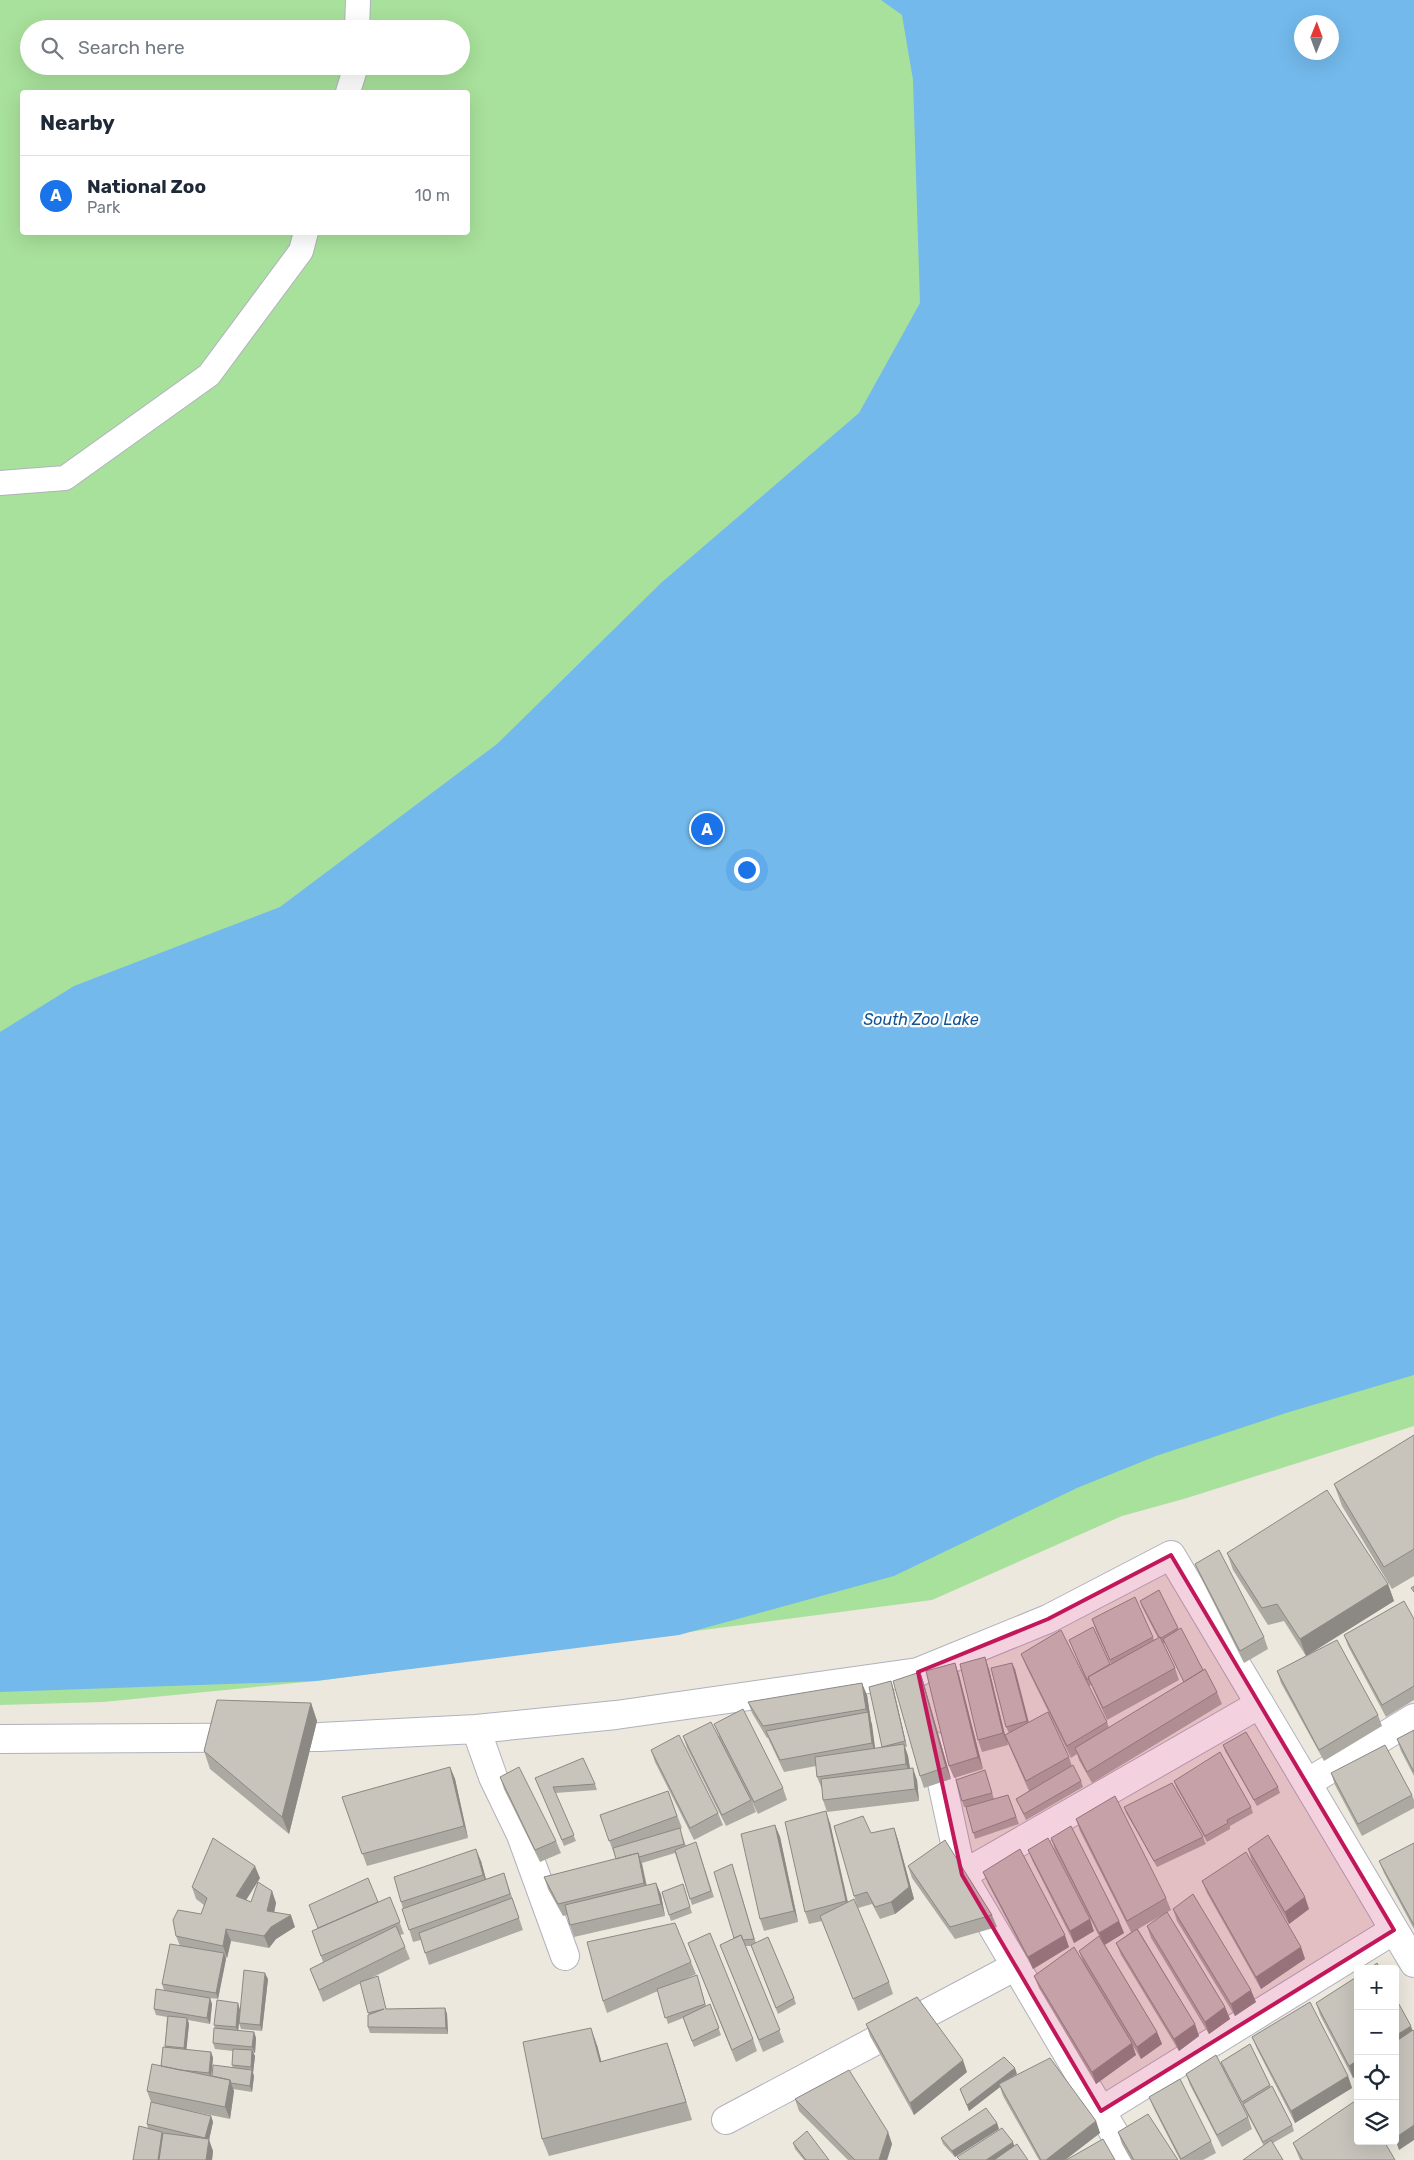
<!DOCTYPE html>
<meta charset="utf-8">
<style>
body{margin:0;font-family:Rubik,sans-serif;background:#f2f2f3;color:#1f2937}
.controls{position:absolute;right:15px;bottom:15px;display:grid;overflow:hidden;border-radius:5px;box-shadow:0 5px 20px #0002}
.controls button{width:45px;height:45px;display:grid;place-items:center;padding:0;border:0;border-bottom:1px solid #e0e1e3;background:#fff;color:#1f2937;font:25px sans-serif}
.compass{position:absolute;left:1294px;top:15px;width:45px;height:45px;border-radius:50%;background:#fff;box-shadow:0 5px 20px #0002;rotate:1deg}
.you{position:absolute;left:746px;top:869px;width:18px;height:18px;margin:-12px;border:4px solid #fff;border-radius:50%;background:#1a73e8;box-shadow:0 0 0 8px #1a73e833}
.badge{display:grid;place-items:center;width:32px;height:32px;border-radius:50%;background:#1a73e8;color:#fff;font-size:16px;font-weight:700}
.pin{position:absolute;translate:-50% -50%;border:2px solid #fff;box-shadow:0 1px 5px #0006}
.list{margin:0;padding:0;list-style:none}
h2{display:flex;justify-content:space-between;align-items:center;height:65px;margin:0;padding:0 20px;font-size:21px}
h2 small{font-size:16px;font-weight:400;color:#747a83}
.list li{display:grid;grid-template-columns:32px 1fr auto;gap:15px;align-items:center;box-sizing:border-box;height:80px;padding:0 20px;border-top:1px solid #e0e1e3}
.list b{display:block;font-size:19px;white-space:nowrap}
.list p{margin:0;font-size:16px;white-space:nowrap;color:#747a83}
.list em{font-size:16px;font-style:normal;color:#747a83}
.icon{flex:none;width:28px;height:28px;fill:none;stroke:currentColor;stroke-width:2;stroke-linecap:round;stroke-linejoin:round}
.map{position:relative;flex:none;width:1414px;height:2160px;overflow:hidden}
.search{position:absolute;background:#fff;box-shadow:0 5px 20px #0002;left:20px;top:20px;width:450px;height:55px;display:flex;align-items:center;gap:12px;box-sizing:border-box;padding:0 18px;border-radius:28px;color:#747a83;font-size:19px}
.panel{position:absolute;background:#fff;box-shadow:0 5px 20px #0002;left:20px;top:90px;width:450px;height:145px;border-radius:5px}
.map>svg:first-child{display:block}
.green{fill:#a8e19b;fill-rule:evenodd}
.water{fill:#73b9eb;fill-rule:evenodd}
.lines{fill:none;stroke-linecap:round;stroke-linejoin:round}
.service-casing{stroke:#b1b1be;stroke-width:26}
.minor-casing{stroke:#b1b1be;stroke-width:30}
.service{stroke:#fff;stroke-width:24}
.minor{stroke:#fff;stroke-width:28}
.wall{fill:#aca9a2}
.shaded-wall{fill:#8c8984}
.building{fill:#c8c4bc;stroke:#8c8984}
.marked{fill:#c2185b;fill-opacity:0.2;stroke:#c2185b;stroke-width:4;stroke-linejoin:round}
.labels{text-anchor:middle;stroke-width:4.5;stroke-linejoin:round;paint-order:stroke}
.water-label{font-size:16px;font-style:italic;fill:#115598;stroke:#fff}
</style>
<div class="map">
<svg width="1414" height="2160" viewBox="0 0 1414 2160">
<rect width="100%" height="100%" fill="#ece8dd"/>
<path class="green" d="M0 0H1414V1426L1187 1498 1122 1516 932 1600 316 1681 103 1702 0 1705ZM1302 22H1332V52H1302ZM29 29H461V66H29ZM22 92H468V232H22Z"/>
<path class="water" d="M881 0H1414V1375L1286 1413 1156 1456 1077 1488 894 1576 679 1635 316 1681 0 1692V1032L74 986 280 907 497 744 661 583 859 413 920 303 913 80 902 15ZM1302 22H1332V52H1302Z"/>
<g class="lines">
<g class="service-casing">
<path id="service" d="M357 29 358 0
M348 92 356 66
M0 483 65 478 209 375 301 251 306 232"/>
</g>
<g class="minor-casing">
<path id="minor" d="M476 1729 493 1777 521 1835 565 1956
M0 1739 320 1737 476 1729 616 1715 918 1672 1048 1619 1171 1555 1414 1963
M934 1746 962 1875 1130 2160
M1307 1783 1414 1718
M962 1875 1260 1704
M1101 2111 1394 1930
M726 2120 1016 1966"/>
</g>
<use href="#service" class="service"/>
<use href="#minor" class="minor"/>
</g>
<path class="wall" d="M1414 1435V1576L1392 1589 1342 1506 1334 1484Z
M1227 1553 1388 1584 1394 1601 1308 1655 1378 1715 1382 1726 1324 1761 1281 1683 1277 1671 1306 1656 1284 1621 1268 1625 1233 1570Z
M1195 1564 1264 1637 1268 1649 1244 1663 1200 1576Z
M1159 1590 1179 1630 1217 1692 1222 1704 1092 1783 1079 1760 1077 1754 1071 1758 1026 1666 1021 1654 1107 1722 1109 1728 1184 1682 1165 1643 1163 1644 1175 1668 1179 1680 1107 1720 1091 1685 1089 1686 1069 1640 1110 1664H1111L1096 1631 1092 1619 1153 1637 1154 1640 1158 1638 1142 1607 1140 1601Z
M1414 1619V1700L1386 1717 1348 1646 1344 1635Z
M955 1663 959 1675 983 1769 954 1778 949 1766Z
M1012 1663 1028 1723 1069 1757 1072 1766 1081 1781 1083 1787 1026 1820 1016 1799 1029 1791 1007 1741 1008 1745 982 1752 978 1740 989 1669 1005 1735 1009 1733 1006 1727Z
M920 1672 924 1684 951 1779 924 1788 920 1776Z
M891 1681 893 1687 907 1747H905L908 1756 910 1768 917 1780 919 1801 827 1812 823 1800 822 1789 817 1777 816 1766 784 1772 768 1738H767L752 1713 748 1702 867 1695 875 1749 882 1748Z
M311 1703 317 1721 289 1834 210 1769 204 1751Z
M714 1724 783 1788 787 1800 758 1814 752 1802 756 1812 726 1826 687 1748 683 1736H719Z
M1414 1730V1776L1401 1751 1397 1739Z
M1223 1745 1278 1787 1280 1793 1257 1806 1225 1751Z
M651 1750 718 1813 723 1825 694 1840 655 1762Z
M450 1767 455 1779 468 1838 367 1866 342 1797Z
M985 1770 994 1799 1008 1795 1019 1824 975 1839 966 1807H964L962 1801Z
M1331 1773 1412 1795 1414 1800V1808L1362 1836 1335 1785Z
M500 1777 556 1841 561 1853 540 1862 504 1789Z
M535 1778 595 1784 597 1790 555 1793 576 1841 564 1846Z
M1174 1781 1251 1807 1253 1813 1230 1826V1829L1207 1842 1176 1787Z
M668 1791 682 1828 680 1829 686 1846 698 1848 714 1897 692 1905 675 1853 642 1863 647 1886 656 1883 661 1895 665 1916 574 1937 570 1925 567 1915 563 1916 548 1889 544 1877 616 1859 600 1815Z
M1124 1807 1203 1837 1206 1844 1157 1867 1126 1813Z
M1076 1819 1166 1898 1171 1910 1138 1929 1195 2024 1199 2036 1179 2051 1121 1955 1116 1943 1131 1932 1080 1831Z
M830 1823 848 1902 889 1982 893 1994 858 2011 822 1921 809 1924 805 1912Z
M775 1825 780 1837 798 1922 764 1931 760 1919Z
M894 1828 898 1840 914 1899 895 1914 880 1919 872 1904 858 1908 854 1896 871 1833Z
M1051 1838 1119 1921 1124 1933 1105 1945 1157 2032 1162 2044 1141 2059 1132 2044 1136 2055 1096 2084 1039 1988 1034 1976 1083 1962 1079 1951 1099 1936 1055 1850Z
M1414 1843V1929L1384 1873 1379 1861Z
M1248 1849 1309 1909 1289 1924 1252 1861Z
M1028 1850 1094 1931 1074 1943 1033 1862Z
M481 1861 486 1879 504 1873 523 1930 429 1965 421 1940 413 1942 401 1902Z
M732 1864 756 1943 794 1998 796 2004 778 2014 751 1946H745L784 2042 763 2052 720 1945 734 1938Z
M908 1866 992 1915 997 1927 955 1939 912 1878Z
M983 1872 1069 1947 1033 1969 988 1884Z
M260 1878 246 1900 251 1902 272 1891 276 1903 274 1912 295 1927 276 1939 269 1948 231 1941 227 1958 226 1957V1959L218 1999 210 1998 212 2004 210 2024 188 2020 189 2024 186 2050 211 2052 213 2058 211 2076 233 2068 232 2065 233 2051 215 2049 213 2043 215 2028 214 2025 240 2009 268 1979 262 2031 241 2029 239 2023 238 2031 254 2032 256 2038 255 2053H253L255 2056 253 2073 254 2076 252 2092 233 2089 234 2091 230 2119 181 2109 211 2116 213 2122 209 2140 213 2151 212 2160H133L148 2129 147 2124 151 2102 147 2091 161 2066 165 2047V2046L167 2017 156 2015 154 2009 164 1990 162 1984 180 1946 176 1936 201 1914 204 1905 196 1899 192 1887Z
M1202 1881 1301 1947 1305 1959 1261 1989 1207 1893Z
M683 1884 692 1913 671 1921 669 1915Z
M390 1897 404 1934 400 1935 410 1959 371 1978 380 1983 386 2009 445 2008 447 2014 448 2034 370 2033 368 2027 369 2015 361 1983 323 2002 310 1969 323 1962 312 1931Z
M1173 1909 1256 2002 1235 2016 1177 1921Z
M1147 1926 1225 2007 1230 2019 1209 2034 1151 1938Z
M688 1943 753 2039 757 2051 736 2062Z
M691 1962 696 1974 683 1980 699 1981 706 2006 710 2004 721 2035 694 2047 683 2018 668 2024 658 1991 607 2013 603 2001Z
M1358 1976V2075L1353 2078 1320 2015 1316 2003Z
M866 2024 967 2072 914 2115 870 2036Z
M1252 2037 1348 2076 1352 2088 1295 2123 1257 2049Z
M1250 2044 1271 2087 1292 2125 1294 2131 1273 2143 1264 2146 1223 2068 1221 2062Z
M597 2045 601 2061 673 2060 692 2120 549 2156 542 2139Z
M1186 2074 1248 2117 1252 2129 1222 2147 1190 2085Z
M1017 2075 1096 2121 1100 2133 1065 2160H1039L1003 2096 1000 2087 969 2111 960 2089Z
M1149 2097 1211 2141 1216 2153 1203 2160H1180L1154 2109Z
M795 2099 888 2132 892 2144 887 2160H848L799 2111Z
M997 2123 999 2129 955 2157 943 2144 941 2138Z
M1118 2132 1178 2160H1131L1122 2144Z
M793 2143 829 2160H804L795 2149Z
M1293 2143 1395 2160H1300L1298 2155Z"/>
<path class="shaded-wall" d="M1388 1584 1394 1601 1306 1656 1300 1639Z
M985 1657 989 1669 1006 1739 1005 1735 1008 1745 1003 1733Z
M955 1663 959 1675 983 1769 978 1757Z
M1012 1663 1015 1669 1030 1727 1027 1721Z
M920 1672 924 1684 951 1779 946 1767Z
M891 1681 893 1687 907 1747 905 1741Z
M862 1683 867 1695 871 1721 866 1709Z
M311 1703 317 1721 289 1834 282 1817Z
M868 1712 872 1724 876 1755 872 1743Z
M904 1744 908 1756 911 1776 906 1764Z
M450 1767 455 1779 468 1838 464 1826Z
M913 1768 917 1780 919 1801 915 1789Z
M826 1811 830 1823 850 1913 846 1901Z
M775 1825 780 1837 798 1922 794 1911Z
M894 1828 898 1840 914 1899 895 1914 891 1902Z
M476 1849 481 1861 488 1887 483 1875Z
M638 1853 642 1865 648 1895 644 1883Z
M255 1866 260 1878 241 1908 236 1896Z
M656 1883 661 1895 665 1916 661 1904Z
M272 1891 276 1903 272 1923 267 1911Z
M1305 1897 1309 1909 1289 1924 1285 1912Z
M291 1915 295 1927 276 1939 269 1948 264 1936 271 1927Z
M1090 1919 1094 1931 1074 1943 1070 1931Z
M1119 1921 1124 1933 1104 1945 1099 1933Z
M226 1929 231 1941 227 1958 223 1946Z
M1065 1935 1069 1947 1033 1969 1028 1957Z
M1301 1947 1305 1959 1261 1989 1256 1977Z
M224 1953 226 1959 218 1999 216 1993Z
M265 1973 268 1979 262 2031 260 2025Z
M1251 1990 1256 2002 1235 2016 1231 2004Z
M210 1998 212 2004 210 2024 207 2018Z
M238 2003 240 2010 238 2033 236 2027Z
M1225 2007 1230 2019 1209 2034 1205 2022Z
M445 2008 447 2014 448 2034 446 2028Z
M187 2018 189 2024 186 2054 184 2048Z
M1195 2024 1199 2036 1179 2051 1174 2039Z
M1411 2026 1414 2035 1395 2051V2036Z
M591 2028 597 2045 606 2079 600 2062Z
M254 2032 256 2038 255 2053 252 2047Z
M1157 2032 1162 2044 1141 2059 1137 2047Z
M667 2043 673 2060 692 2120 686 2102Z
M1132 2043 1136 2055 1096 2084 1092 2072Z
M252 2050 255 2056 253 2073 251 2067Z
M211 2052 213 2058 211 2079 209 2073Z
M963 2060 967 2072 914 2115 910 2103Z
M1358 2060V2070L1356 2067 1358 2072V2075L1353 2078 1349 2066Z
M1015 2068 1017 2074 999 2084 1000 2087 969 2111 967 2105Z
M252 2070 254 2076 252 2092 250 2086Z
M1348 2076 1352 2088 1295 2123 1291 2111Z
M230 2080 234 2091 230 2119 225 2107Z
M211 2116 213 2122 209 2140 213 2151 212 2160H206L205 2138Z
M1096 2121 1100 2133 1065 2160H1046Z
M997 2123 999 2129 955 2157 952 2151Z
M1414 2125V2140L1399 2150 1395 2138Z
M162 2132 165 2138 161 2160H158Z
M888 2132 892 2144 887 2160H879Z
M1013 2142 1015 2148 997 2160H986Z"/>
<path class="building" d="M1414 1435V1549L1384 1567 1334 1484Z
M1327 1490 1388 1584 1300 1639 1277 1604 1262 1608 1227 1553Z
M1219 1550 1264 1637 1240 1651 1195 1564Z
M1414 1586V1592L1411 1588Z
M1159 1590 1178 1628 1161 1638 1160 1637H1159L1140 1601Z
M1135 1597 1153 1637 1110 1660 1092 1619Z
M1404 1601 1414 1619V1686L1382 1705 1344 1635Z
M1093 1627 1110 1664 1088 1677 1089 1679 1087 1680 1069 1640Z
M1181 1628 1203 1670 1184 1682 1163 1639Z
M1061 1630 1107 1722 1067 1746 1021 1654Z
M1160 1637 1175 1668 1103 1708 1088 1677Z
M1337 1640 1378 1715 1319 1750 1277 1671Z
M985 1657 1003 1733 978 1740 960 1664Z
M955 1663 978 1757 949 1766 926 1671Z
M1012 1663 1027 1721 1006 1727 991 1668Z
M1205 1669 1217 1692 1087 1772 1075 1748Z
M920 1672 946 1767 920 1776 893 1681Z
M891 1681 905 1741 882 1747 869 1687Z
M862 1683 866 1709 763 1726 748 1702Z
M217 1700 311 1703 282 1817 204 1751Z
M743 1709 783 1788 754 1802 714 1724Z
M868 1712 872 1743 780 1760 766 1731Z
M1048 1712 1069 1757 1026 1781 1005 1735Z
M711 1722 751 1800 722 1815 683 1736Z
M1414 1730V1772L1397 1739Z
M1246 1732 1278 1787 1254 1800 1223 1745Z
M679 1735 718 1813 690 1828 651 1750Z
M904 1744 906 1764 817 1777 815 1757Z
M1385 1745 1412 1795 1358 1824 1331 1773Z
M1220 1752 1251 1807 1227 1820 1228 1823 1205 1836 1174 1781Z
M583 1758 595 1784 553 1787 574 1835 562 1840 535 1778Z
M1073 1765 1081 1781 1024 1814 1016 1799Z
M450 1767 464 1826 362 1854 342 1797Z
M519 1767 556 1841 535 1850 500 1777Z
M913 1768 915 1789 823 1800 821 1779Z
M985 1770 992 1793 962 1801 956 1780Z
M1172 1783 1203 1837 1154 1861 1124 1807Z
M668 1791 677 1816 609 1841 600 1815Z
M1008 1795 1016 1817 973 1833 966 1807Z
M1115 1796 1166 1898 1127 1921 1076 1819Z
M826 1811 846 1901 805 1912 785 1822Z
M863 1816 871 1833 894 1828 909 1887 891 1902 875 1907 867 1892 854 1896 834 1826Z
M775 1825 794 1911 760 1919 741 1834Z
M1071 1826 1119 1921 1099 1933 1051 1838Z
M680 1828 684 1844 639 1857 638 1853 616 1859 613 1848Z
M1268 1835 1305 1897 1285 1912 1248 1849Z
M213 1838 255 1866 236 1896 251 1902 258 1882 272 1891 267 1911 291 1915 271 1927 264 1936 226 1929 223 1946 176 1936 173 1920 178 1910 201 1914 207 1898 192 1887Z
M1048 1838 1090 1919 1070 1931 1028 1850Z
M945 1840 992 1915 950 1927 908 1866Z
M696 1842 711 1891 690 1899 675 1850Z
M1414 1843V1925L1379 1861Z
M476 1849 483 1875 401 1902 394 1877Z
M1020 1849 1065 1935 1028 1957 983 1872Z
M1246 1852 1301 1947 1256 1977 1202 1881Z
M638 1853 644 1883 558 1904 544 1877Z
M732 1864 754 1939 743 1940 741 1935 734 1938 714 1872Z
M504 1873 510 1894 409 1930 402 1909Z
M368 1878 378 1902 318 1928 309 1905Z
M656 1883 661 1904 570 1925 565 1905Z
M683 1884 690 1907 669 1915 662 1892Z
M1193 1894 1251 1990 1231 2004 1173 1909Z
M390 1897 400 1922 321 1956 312 1931Z
M512 1898 519 1918 425 1953 419 1933Z
M854 1899 889 1982 853 1999 820 1916Z
M1167 1912 1225 2007 1205 2022 1147 1926Z
M675 1923 691 1962 603 2001 587 1942Z
M396 1926 405 1947 319 1990 310 1969Z
M1137 1929 1195 2024 1174 2039 1116 1943Z
M710 1933 753 2039 732 2050 688 1943Z
M741 1935 780 2030 759 2040 720 1945Z
M1099 1936 1157 2032 1137 2047 1079 1951Z
M768 1937 794 1998 776 2008 751 1945Z
M170 1944 224 1953 216 1993 162 1984Z
M1074 1947 1132 2043 1092 2072 1034 1976Z
M1377 1963 1380 1969H1369Z
M244 1970 265 1973 260 2025 239 2023Z
M697 1975 705 2004 665 2018 657 1989Z
M378 1976 386 2009 445 2008 446 2028 368 2027V2015L384 2009 368 2013 360 1982Z
M1358 1976V2060L1349 2066 1316 2003Z
M156 1989 210 1998 207 2018 154 2009Z
M917 1997 963 2060 910 2103 866 2024Z
M1395 1997 1411 2026 1395 2036Z
M217 2000 238 2003 236 2027 214 2025Z
M1310 2002 1348 2076 1291 2111 1252 2037Z
M710 2004 719 2028 692 2041 683 2017Z
M168 2016 187 2018 184 2048 165 2046Z
M214 2028 254 2032 252 2047 213 2043Z
M591 2028 600 2062 667 2043 686 2102 542 2139 523 2042Z
M1413 2030 1414 2031V2125L1395 2138V2042Z
M1250 2044 1270 2085 1242 2102 1221 2062Z
M163 2047 211 2052 209 2073 180 2070 161 2066Z
M233 2049 252 2050 251 2067 232 2065Z
M1216 2055 1248 2117 1217 2135 1186 2074Z
M1004 2057 1015 2068 967 2105 960 2089Z
M1050 2058 1096 2121 1046 2160H1041L999 2084Z
M152 2064 230 2080 225 2107 147 2091Z
M213 2065 252 2070 250 2086 231 2083 230 2080 212 2076Z
M849 2070 888 2132 879 2160H855L795 2099Z
M1180 2079 1211 2141 1181 2159 1149 2097Z
M1272 2086 1292 2125 1263 2142 1243 2104Z
M1358 2099V2141H1384L1395 2160H1303L1293 2143Z
M151 2102 211 2116 205 2138 147 2124Z
M986 2108 997 2123 952 2151 941 2138Z
M1148 2114 1178 2160H1134L1118 2132Z
M139 2126 162 2132 158 2160H133Z
M1002 2128 1013 2142 986 2160H960L957 2157Z
M807 2131 829 2160H806L793 2143Z
M163 2133 209 2139 206 2160H159Z
M1103 2139 1115 2160H1066Z
M1271 2140 1283 2160H1243Z
M1017 2144 1028 2160H994Z"/>
<path class="marked" d="M1171 1555 1394 1930 1101 2111 962 1875 918 1672 1048 1619Z"/>
<g class="labels">
<g class="water-label">
<text x="921" y="1025">South Zoo Lake</text>
</g>
</g>
</svg>
<div class="controls">
<button>+</button>
<button>−</button>
<button><svg class="icon" aria-label="locate" viewBox="0 0 24 24"><circle cx="12" cy="12" r="6"/><path d="M12 2v4M12 18v4M2 12h4M18 12h4"/></svg></button>
<button><svg class="icon" aria-label="layers" viewBox="0 0 24 24"><path d="M12 4l9 5-9 5-9-5zM3 14l9 5 9-5"/></svg></button>
</div>
<svg class="compass" viewBox="-18 -18 36 36"><path d="M0-13l5 13h-10z" fill="#e53935"/><path d="M0 13l5-13h-10z" fill="#747a83"/></svg>
<div class="you"></div>
<div class="pin badge" style="left:707px;top:829px">A</div>
<div class="search"><svg class="icon" aria-label="search" viewBox="0 0 24 24"><circle cx="10" cy="10" r="6"/><path d="M15 15l6 6"/></svg>Search here</div>
<section class="panel">
<h2>Nearby<small></small></h2>
<ul class="list">
<li><span class="badge">A</span><div><b>National Zoo</b><p>Park</p></div><em>10 m</em></li>
</ul>
</section>
</div>
